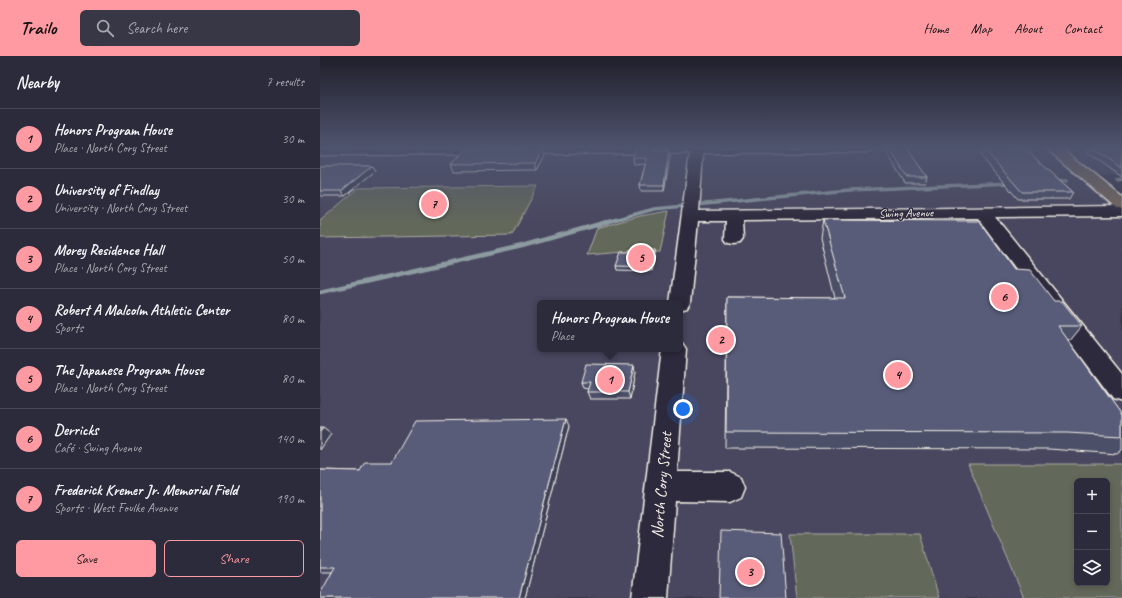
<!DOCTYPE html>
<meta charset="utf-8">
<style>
body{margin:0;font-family:Caveat,sans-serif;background:#383746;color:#f1f3f6}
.controls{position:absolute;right:12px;bottom:12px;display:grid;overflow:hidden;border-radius:6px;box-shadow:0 2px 6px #0003}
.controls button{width:36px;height:36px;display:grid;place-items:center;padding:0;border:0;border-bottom:1px solid #484755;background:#2c2b3b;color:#f1f3f6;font:20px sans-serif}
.you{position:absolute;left:363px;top:353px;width:14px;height:14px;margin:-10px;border:3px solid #fff;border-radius:50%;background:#1a73e8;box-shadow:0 0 0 6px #1a73e833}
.badge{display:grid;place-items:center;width:26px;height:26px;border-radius:50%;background:#ff9aa2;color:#111;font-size:13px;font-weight:700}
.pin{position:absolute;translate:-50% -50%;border:2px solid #fff;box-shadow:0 1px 4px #0006}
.popup{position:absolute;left:217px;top:244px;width:146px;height:52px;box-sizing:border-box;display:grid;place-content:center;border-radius:6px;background:#2c2b3b;filter:drop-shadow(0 1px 3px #0005);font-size:13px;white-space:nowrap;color:#a6a7af}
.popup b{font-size:15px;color:#f1f3f6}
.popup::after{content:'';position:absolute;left:50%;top:100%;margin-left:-8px;border:8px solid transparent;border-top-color:#2c2b3b}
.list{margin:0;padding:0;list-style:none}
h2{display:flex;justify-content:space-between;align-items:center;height:52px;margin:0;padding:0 16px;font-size:17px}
h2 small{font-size:13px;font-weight:400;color:#a6a7af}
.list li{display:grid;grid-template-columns:26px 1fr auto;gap:12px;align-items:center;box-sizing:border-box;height:60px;padding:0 16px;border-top:1px solid #484755}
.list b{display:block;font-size:15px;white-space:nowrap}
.list p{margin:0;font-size:13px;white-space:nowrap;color:#a6a7af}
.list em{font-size:13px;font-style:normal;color:#a6a7af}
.actions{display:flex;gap:8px;padding:12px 16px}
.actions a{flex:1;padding:9px 0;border:1px solid #ff9aa2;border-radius:6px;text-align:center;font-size:14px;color:#ff9aa2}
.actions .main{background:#ff9aa2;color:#111}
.icon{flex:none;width:22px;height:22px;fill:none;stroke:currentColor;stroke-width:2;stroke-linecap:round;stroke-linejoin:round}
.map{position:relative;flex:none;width:802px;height:542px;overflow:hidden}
header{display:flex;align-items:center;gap:24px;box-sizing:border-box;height:56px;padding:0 20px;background:#ff9aa2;color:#111}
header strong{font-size:19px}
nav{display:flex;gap:22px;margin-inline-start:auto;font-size:14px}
.search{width:280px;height:36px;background:#383746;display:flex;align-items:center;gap:10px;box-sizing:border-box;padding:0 14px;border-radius:6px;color:#a6a7af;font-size:15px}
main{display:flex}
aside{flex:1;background:#2c2b3b}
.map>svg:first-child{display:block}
.built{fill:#48475f;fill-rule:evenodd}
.green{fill:#62685a;stroke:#abaca1;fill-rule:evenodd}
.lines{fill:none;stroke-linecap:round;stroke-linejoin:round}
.stream-far1{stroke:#8d9ba1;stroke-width:3.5}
.stream{stroke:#8d9ba1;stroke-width:4.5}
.minor-casing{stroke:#f4f1e8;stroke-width:3}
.major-casing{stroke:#f4f1e8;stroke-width:3}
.minor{fill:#2f2a3d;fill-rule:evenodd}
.major{fill:#77695c;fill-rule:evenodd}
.wall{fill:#4c4f68;stroke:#f4f1e8}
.shaded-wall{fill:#3e4055;stroke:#f4f1e8}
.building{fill:#585c79;stroke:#f4f1e8}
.labels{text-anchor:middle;stroke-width:3;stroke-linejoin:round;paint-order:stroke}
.far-street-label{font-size:12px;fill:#f4f1e8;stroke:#2f2a3d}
.near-street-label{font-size:17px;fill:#f4f1e8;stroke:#2f2a3d}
</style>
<header>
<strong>Trailo</strong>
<div class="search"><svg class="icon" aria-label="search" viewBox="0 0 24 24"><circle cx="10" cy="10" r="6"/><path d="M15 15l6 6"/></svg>Search here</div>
<nav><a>Home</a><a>Map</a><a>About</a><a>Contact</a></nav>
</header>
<main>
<aside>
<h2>Nearby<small>7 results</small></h2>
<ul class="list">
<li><span class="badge">1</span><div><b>Honors Program House</b><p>Place · North Cory Street</p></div><em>30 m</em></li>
<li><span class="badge">2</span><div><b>University of Findlay</b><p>University · North Cory Street</p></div><em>30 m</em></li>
<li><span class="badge">3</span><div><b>Morey Residence Hall</b><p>Place · North Cory Street</p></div><em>50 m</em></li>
<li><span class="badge">4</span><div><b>Robert A Malcolm Athletic Center</b><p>Sports</p></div><em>80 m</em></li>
<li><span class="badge">5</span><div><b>The Japanese Program House</b><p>Place · North Cory Street</p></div><em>80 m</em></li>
<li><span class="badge">6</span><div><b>Derricks</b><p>Café · Swing Avenue</p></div><em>140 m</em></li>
<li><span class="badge">7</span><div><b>Frederick Kremer Jr. Memorial Field</b><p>Sports · West Foulke Avenue</p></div><em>190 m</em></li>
</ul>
<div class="actions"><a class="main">Save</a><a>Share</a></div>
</aside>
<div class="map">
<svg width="802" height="542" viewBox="0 0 802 542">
<rect width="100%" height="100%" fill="#3b394f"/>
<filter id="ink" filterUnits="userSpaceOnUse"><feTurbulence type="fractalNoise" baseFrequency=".025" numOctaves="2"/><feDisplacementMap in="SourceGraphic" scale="8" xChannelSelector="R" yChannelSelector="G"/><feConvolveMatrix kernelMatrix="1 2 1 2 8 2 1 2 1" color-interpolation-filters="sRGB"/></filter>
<g filter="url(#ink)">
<path class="built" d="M0 92H16L12 95 733 92 796 143H802V542H0ZM220 247H360V293H220ZM757 425H787V527H757Z
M734 92H802V119L771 120Z"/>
<path class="green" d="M218 130 192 179 0 182V165L38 132Z
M349 155 340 196H304L267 199 277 172 320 160Z
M648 408H802V542H704ZM757 425H787V527H757Z
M470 478H600L619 542H477Z"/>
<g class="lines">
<path class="stream-far1" d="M797 124 802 123
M734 125 747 124
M283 167 334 153 529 134 692 127"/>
<path class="stream" d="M0 236 202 190 287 166"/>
<g class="minor-casing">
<path id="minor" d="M0 92H552L551 95 546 96 383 97 379 155 802 150V160L675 161 802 318V346L793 343 658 162 422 164 423 183 420 187 414 188 408 187 405 183 406 165H378L370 247 367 252 360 254V247H350L370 97 0 99Z
M360 286 362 287 366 293 357 416H410L421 421 425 431 421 441 410 446 355 445 348 542H312L342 293H360Z"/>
</g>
<g class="major-casing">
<path id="major" d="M726 92H741L802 141V154L796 152Z"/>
</g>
<use href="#minor" class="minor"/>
<use href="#major" class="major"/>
</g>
<path class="wall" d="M564 92H587L607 121 605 127H585Z
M678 92H704L753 136 749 143H698L661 100 664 93H677Z
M769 92H798L802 95V121L767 96Z
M223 93 225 99 217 114 134 115 131 108Z
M349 94 350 101 344 135H321L320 129 325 108 314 109 313 102 336 95Z
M0 110H52L55 115 25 140H0Z
M503 164 694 213 734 245 762 270 749 286 802 359V394L797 398 729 393 405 392 407 241 515 242 500 182Z
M335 194V198L331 215 297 214 296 210Z
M315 316 310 343H270L267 336 268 333 263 332 261 326Z
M249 370 205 542H0L12 516H0V414L40 415 72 406Z"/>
<path class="shaded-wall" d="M223 93 225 99 217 114 215 107Z
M349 94 350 101 344 135V129Z
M52 110 55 115 25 140 21 135Z
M335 194V198L331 215V211Z
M314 309 315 316 310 343 308 336Z
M246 363 249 370 205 542H199Z
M3 372 11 378 0 394V376Z"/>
<path class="building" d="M336 92V95L349 94 344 129H320L327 102H313L315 93Z
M569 92H587L607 121H587Z
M682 92H704L753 136H702L664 93H684Z
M773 92H798L802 95V112Z
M223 93 215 107 131 108 145 94Z
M0 110H52L21 135H0Z
M503 164 659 165 694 213 710 214 734 245H742L762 270H738L802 359V380L747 377 406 376 407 241 525 242Z
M309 194H335L331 211 296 210 301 196H309Z
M266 308 314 309 308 336H267L270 326H261Z
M246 363 199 542H0V538L15 511H0V414L40 415 45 406H72L95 365Z
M0 372H3L0 376Z
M401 475 461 477 466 542H399Z"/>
</g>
<linearGradient id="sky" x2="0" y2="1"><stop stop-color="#201f2b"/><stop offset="0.55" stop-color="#4f546e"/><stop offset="1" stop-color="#4f546e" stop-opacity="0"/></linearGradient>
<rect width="802" height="167" fill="url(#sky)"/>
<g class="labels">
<g class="far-street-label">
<text transform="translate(586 157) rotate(-1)" y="4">Swing Avenue</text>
</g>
<g class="near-street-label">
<text transform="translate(341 429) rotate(-85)" y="6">North Cory Street</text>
</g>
</g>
</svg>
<div class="controls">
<button>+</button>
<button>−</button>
<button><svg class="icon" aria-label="layers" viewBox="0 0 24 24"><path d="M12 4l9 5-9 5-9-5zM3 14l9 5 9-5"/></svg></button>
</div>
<div class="you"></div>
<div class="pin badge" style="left:290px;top:324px">1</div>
<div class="popup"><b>Honors Program House</b>Place</div>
<div class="pin badge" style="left:401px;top:284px">2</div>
<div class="pin badge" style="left:430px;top:516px">3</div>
<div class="pin badge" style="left:578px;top:319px">4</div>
<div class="pin badge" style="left:321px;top:202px">5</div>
<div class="pin badge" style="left:684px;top:241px">6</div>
<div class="pin badge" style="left:114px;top:148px">7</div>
</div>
</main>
